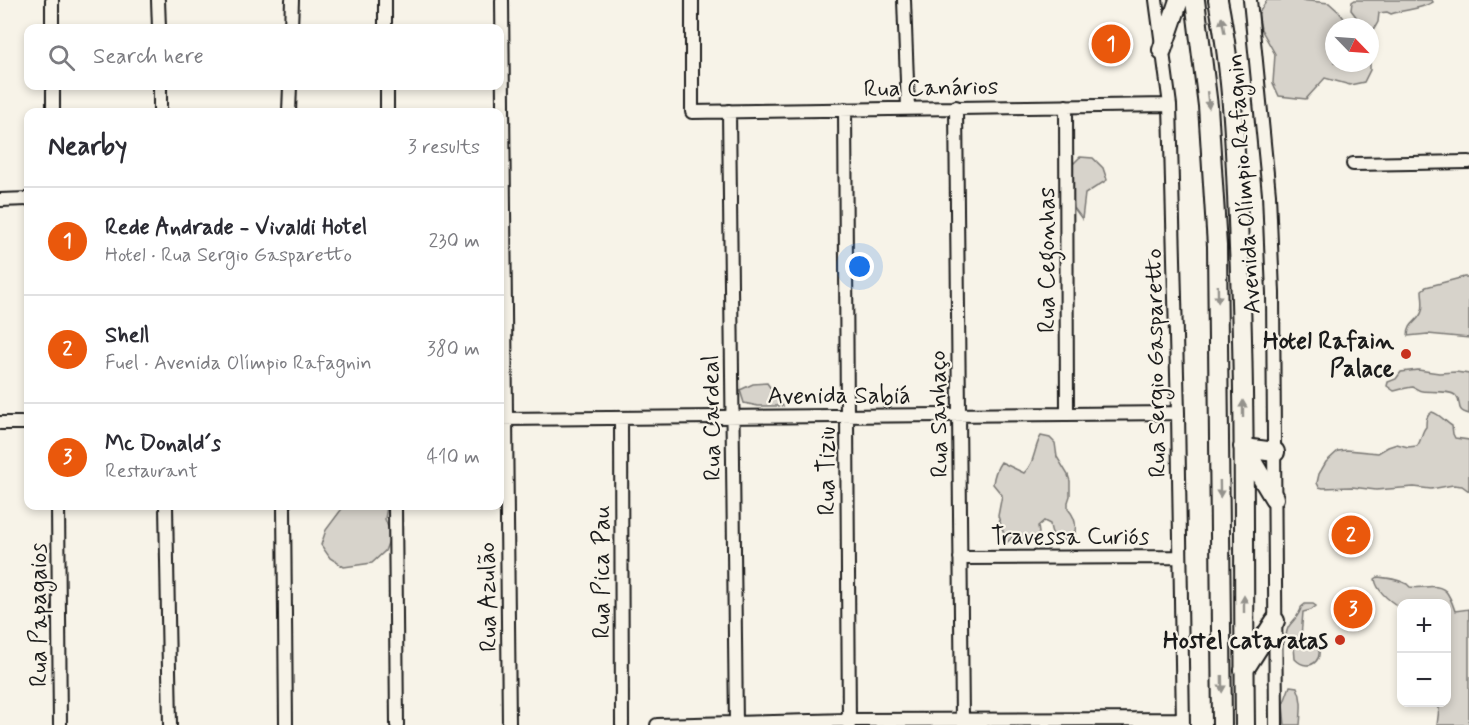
<!DOCTYPE html>
<meta charset="utf-8">
<style>
body{margin:0;font-family:Mynerve,sans-serif;background:#f7f7f7;color:#2b2b33}
.controls{position:absolute;right:18px;bottom:18px;display:grid;overflow:hidden;border-radius:12px;box-shadow:0 3px 9px #0003}
.controls button{width:54px;height:54px;display:grid;place-items:center;padding:0;border:0;border-bottom:2px solid #e1e1e2;background:#fff;color:#2b2b33;font:30px sans-serif}
.compass{position:absolute;left:1325px;top:18px;width:54px;height:54px;border-radius:50%;background:#fff;box-shadow:0 3px 9px #0003;rotate:115deg}
.you{position:absolute;left:860px;top:267px;width:21px;height:21px;margin:-15px;border:4px solid #fff;border-radius:50%;background:#1a73e8;box-shadow:0 0 0 9px #1a73e833}
.badge{display:grid;place-items:center;width:39px;height:39px;border-radius:50%;background:#ea580c;color:#fff;font-size:20px;font-weight:700}
.pin{position:absolute;translate:-50% -50%;border:3px solid #fff;box-shadow:0 2px 6px #0006}
.list{margin:0;padding:0;list-style:none}
h2{display:flex;justify-content:space-between;align-items:center;height:78px;margin:0;padding:0 24px;font-size:26px}
h2 small{font-size:20px;font-weight:400;color:#7c7c81}
.list li{display:grid;grid-template-columns:39px 1fr auto;gap:18px;align-items:center;box-sizing:border-box;height:108px;padding:0 24px;border-top:2px solid #e1e1e2}
.list b{display:block;font-size:22px;white-space:nowrap}
.list p{margin:0;font-size:20px;white-space:nowrap;color:#7c7c81}
.list em{font-size:20px;font-style:normal;color:#7c7c81}
.icon{flex:none;width:33px;height:33px;fill:none;stroke:currentColor;stroke-width:2;stroke-linecap:round;stroke-linejoin:round}
.map{position:relative;flex:none;width:1469px;height:725px;overflow:hidden}
.search{position:absolute;background:#fff;box-shadow:0 3px 9px #0003;left:24px;top:24px;width:480px;height:66px;display:flex;align-items:center;gap:15px;box-sizing:border-box;padding:0 21px;border-radius:12px;color:#7c7c81;font-size:22px}
.panel{position:absolute;background:#fff;box-shadow:0 3px 9px #0003;left:24px;top:108px;width:480px;height:402px;border-radius:12px}
.map>svg:first-child{display:block}
.green{fill:#d7d3cb;stroke:#7a7874;stroke-width:1.5}
.lines{fill:none;stroke-linecap:round;stroke-linejoin:round}
.minor-casing{stroke:#1c1c1c;stroke-width:16}
.highway-casing{stroke:#1c1c1c;stroke-width:22}
.minor{stroke:#f7f3e8;stroke-width:12}
.highway{stroke:#f7f3e8;stroke-width:18}
.oneway{fill:#94928c}
.poi-dot{fill:#c8321e;stroke:#f7f3e8;stroke-width:2}
.labels{text-anchor:middle;stroke-width:4.5;stroke-linejoin:round;paint-order:stroke}
.street-label{font-size:24px;fill:#1c1c1c;stroke:#f7f3e8}
.poi-label{font-size:24px;font-weight:bold;fill:#1c1c1c;stroke:#f7f3e8;text-anchor:end}
</style>
<div class="map">
<svg width="1469" height="725" viewBox="0 0 1469 725">
<rect width="100%" height="100%" fill="#f7f3e8"/>
<filter id="ink" filterUnits="userSpaceOnUse"><feTurbulence type="fractalNoise" baseFrequency=".0167" numOctaves="2"/><feDisplacementMap in="SourceGraphic" scale="12" xChannelSelector="R" yChannelSelector="G"/><feConvolveMatrix kernelMatrix="1 2 1 2 8 2 1 2 1" color-interpolation-filters="sRGB"/></filter>
<g filter="url(#ink)">
<path class="green" d="M1267 0H1300L1329 3 1339 12 1351 27H1334V63H1370V70L1364 82 1350 85 1325 78 1306 99 1279 96 1273 83 1275 54 1261 29 1258 14Z
M1355 0H1432L1433 2C1420 10 1405 9 1391 14L1387 12 1379 13 1378 22 1374 29 1370 30V27H1364L1351 10 1352 2Z
M1080 157 1093 158 1103 168 1107 180 1085 194 1082 219 1074 208 1070 167Z
M1464 277H1469V338L1428 334 1408 336C1408 322 1419 322 1422 311 1424 305 1422 296 1422 290L1426 287Z
M1418 370 1439 373 1456 372 1469 374V414C1454 410 1463 404 1456 396 1451 390 1430 392 1422 391 1419 391 1416 388 1413 387 1408 387 1399 390 1394 391L1387 386 1388 382 1396 379 1401 372Z
M767 383 783 406H758L744 403 740 390 753 384Z
M1432 412C1440 414 1445 422 1452 426L1453 434 1455 438 1469 440V491L1462 486 1453 485 1431 489 1414 487 1376 490 1352 487 1323 488 1319 487 1317 483 1319 474 1326 462 1338 451 1347 450 1378 453 1388 447 1397 444 1408 447 1417 446C1422 440 1421 432 1426 427 1426 420 1426 416 1432 412Z
M1041 436 1050 438 1055 443 1057 457 1068 475 1070 481V496L1068 502V509C1076 518 1078 527 1073 539L1061 541C1053 537 1051 533 1050 524L1044 521 1038 526 1039 533 1036 539 1023 542 1021 536 1015 535 1005 544V537L998 516 1002 495 993 484C994 475 996 469 1001 462L1024 473C1035 463 1034 447 1041 436Z
M344 506H387L385 519 391 535 385 551 372 563 344 567 330 558 321 545 326 530Z
M1378 577C1388 578 1398 579 1407 584 1408 585 1409 586 1410 587 1415 588 1421 587 1425 587 1446 584 1449 593 1455 611L1469 609V725H1437L1439 709 1438 703 1446 702V604H1402L1401 608C1391 602 1377 592 1375 579Z
M1305 604H1313L1316 606 1311 610 1303 612 1301 637 1303 640 1312 639C1330 656 1310 675 1295 659L1294 646 1286 636C1287 623 1294 623 1299 613 1304 604 1297 611 1305 604Z
M1290 686 1297 687C1303 700 1301 711 1300 725H1285L1283 705Z"/>
<g class="lines">
<g class="minor-casing">
<path id="minor" d="M52 0V28
M158 0 159 28
M385 0V28
M502 0 509 725
M692 0V112L1170 105
M904 0 908 108
M1156 0 1170 105 1178 413 1183 725
M1250 0 1269 194 1273 293 1276 725
M291 28 292 0
M53 86V112
M160 86V112
M387 86V112
M1066 106 1067 414
M956 107 962 719
M845 109 849 725
M729 111 736 725
M289 112 290 86
M1353 164 1469 162
M0 200 28 199
M621 418 622 725
M500 419 1178 413
M0 423H28
M58 506 60 725
M166 506 170 725
M284 506 286 725
M395 506 397 725
M960 558 1180 557
M657 725 848 720 1182 719"/>
</g>
<g class="highway-casing">
<path id="highway" d="M1195 0 1208 106 1217 246 1222 725
M1218 0C1234 81 1236 166 1239 248 1246 407 1243 566 1245 725
M1162 50 1179 0
M1243 447 1252 449 1275 452
M1244 448 1274 498
M1244 670 1275 621"/>
</g>
<use href="#minor" class="minor"/>
<use href="#highway" class="highway"/>
</g>
<defs><path id="oneway-solid" d="M-6-.8H1V-3.2L6.5 0L1 3.2V.8H-6Z" transform="scale(1.5)"/></defs>
<g class="oneway">
<use href="#oneway-solid" transform="translate(1223 25) rotate(-100)"/>
<use href="#oneway-solid" transform="translate(1208 100) rotate(84)"/>
<use href="#oneway-solid" transform="translate(1218 294) rotate(89)"/>
<use href="#oneway-solid" transform="translate(1243 409) rotate(-90)"/>
<use href="#oneway-solid" transform="translate(1220 489) rotate(89)"/>
<use href="#oneway-solid" transform="translate(1244 604) rotate(-90)"/>
<use href="#oneway-solid" transform="translate(1222 684) rotate(89)"/>
</g>
</g>
<g class="poi-dot">
<circle cx="1406" cy="354" r="6"/>
<circle cx="1340" cy="640" r="6"/>
</g>
<g class="labels">
<g class="street-label">
<text transform="translate(931 87) rotate(-1)" y="8">Rua Canários</text>
<text transform="translate(1243 184) rotate(-94)" y="8">Avenida Olímpio Rafagnin</text>
<text transform="translate(1046 260) rotate(-90)" y="8">Rua Cegonhas</text>
<text transform="translate(1155 363) rotate(-91)" y="8">Rua Sergio Gasparetto</text>
<text x="839" y="403">Avenida Sabiá</text>
<text transform="translate(938 414) rotate(-91)" y="8">Rua Sanhaço</text>
<text transform="translate(711 418) rotate(-91)" y="8">Rua Cardeal</text>
<text transform="translate(826 471) rotate(-90)" y="8">Rua Tiziu</text>
<text x="1070" y="544">Travessa Curiós</text>
<text transform="translate(601 572) rotate(-90)" y="8">Rua Pica Pau</text>
<text transform="translate(487 597) rotate(-91)" y="8">Rua Azulão</text>
<text transform="translate(38 615) rotate(-90)" y="8">Rua Papagaios</text>
</g>
<g class="poi-label">
<text x="1394" y="348">Hotel Rafain<tspan x="1394" dy="28">Palace</tspan></text>
<text x="1328" y="648">Hostel cataratas</text>
</g>
</g>
</svg>
<div class="controls">
<button>+</button>
<button>−</button>
</div>
<svg class="compass" viewBox="-18 -18 36 36"><path d="M0-13l5 13h-10z" fill="#e53935"/><path d="M0 13l5-13h-10z" fill="#7c7c81"/></svg>
<div class="you"></div>
<div class="pin badge" style="left:1111px;top:44px">1</div>
<div class="pin badge" style="left:1351px;top:535px">2</div>
<div class="pin badge" style="left:1353px;top:609px">3</div>
<div class="search"><svg class="icon" aria-label="search" viewBox="0 0 24 24"><circle cx="10" cy="10" r="6"/><path d="M15 15l6 6"/></svg>Search here</div>
<section class="panel">
<h2>Nearby<small>3 results</small></h2>
<ul class="list">
<li><span class="badge">1</span><div><b>Rede Andrade - Vivaldi Hotel</b><p>Hotel · Rua Sergio Gasparetto</p></div><em>230 m</em></li>
<li><span class="badge">2</span><div><b>Shell</b><p>Fuel · Avenida Olímpio Rafagnin</p></div><em>380 m</em></li>
<li><span class="badge">3</span><div><b>Mc Donald´s</b><p>Restaurant</p></div><em>410 m</em></li>
</ul>
</section>
</div>
